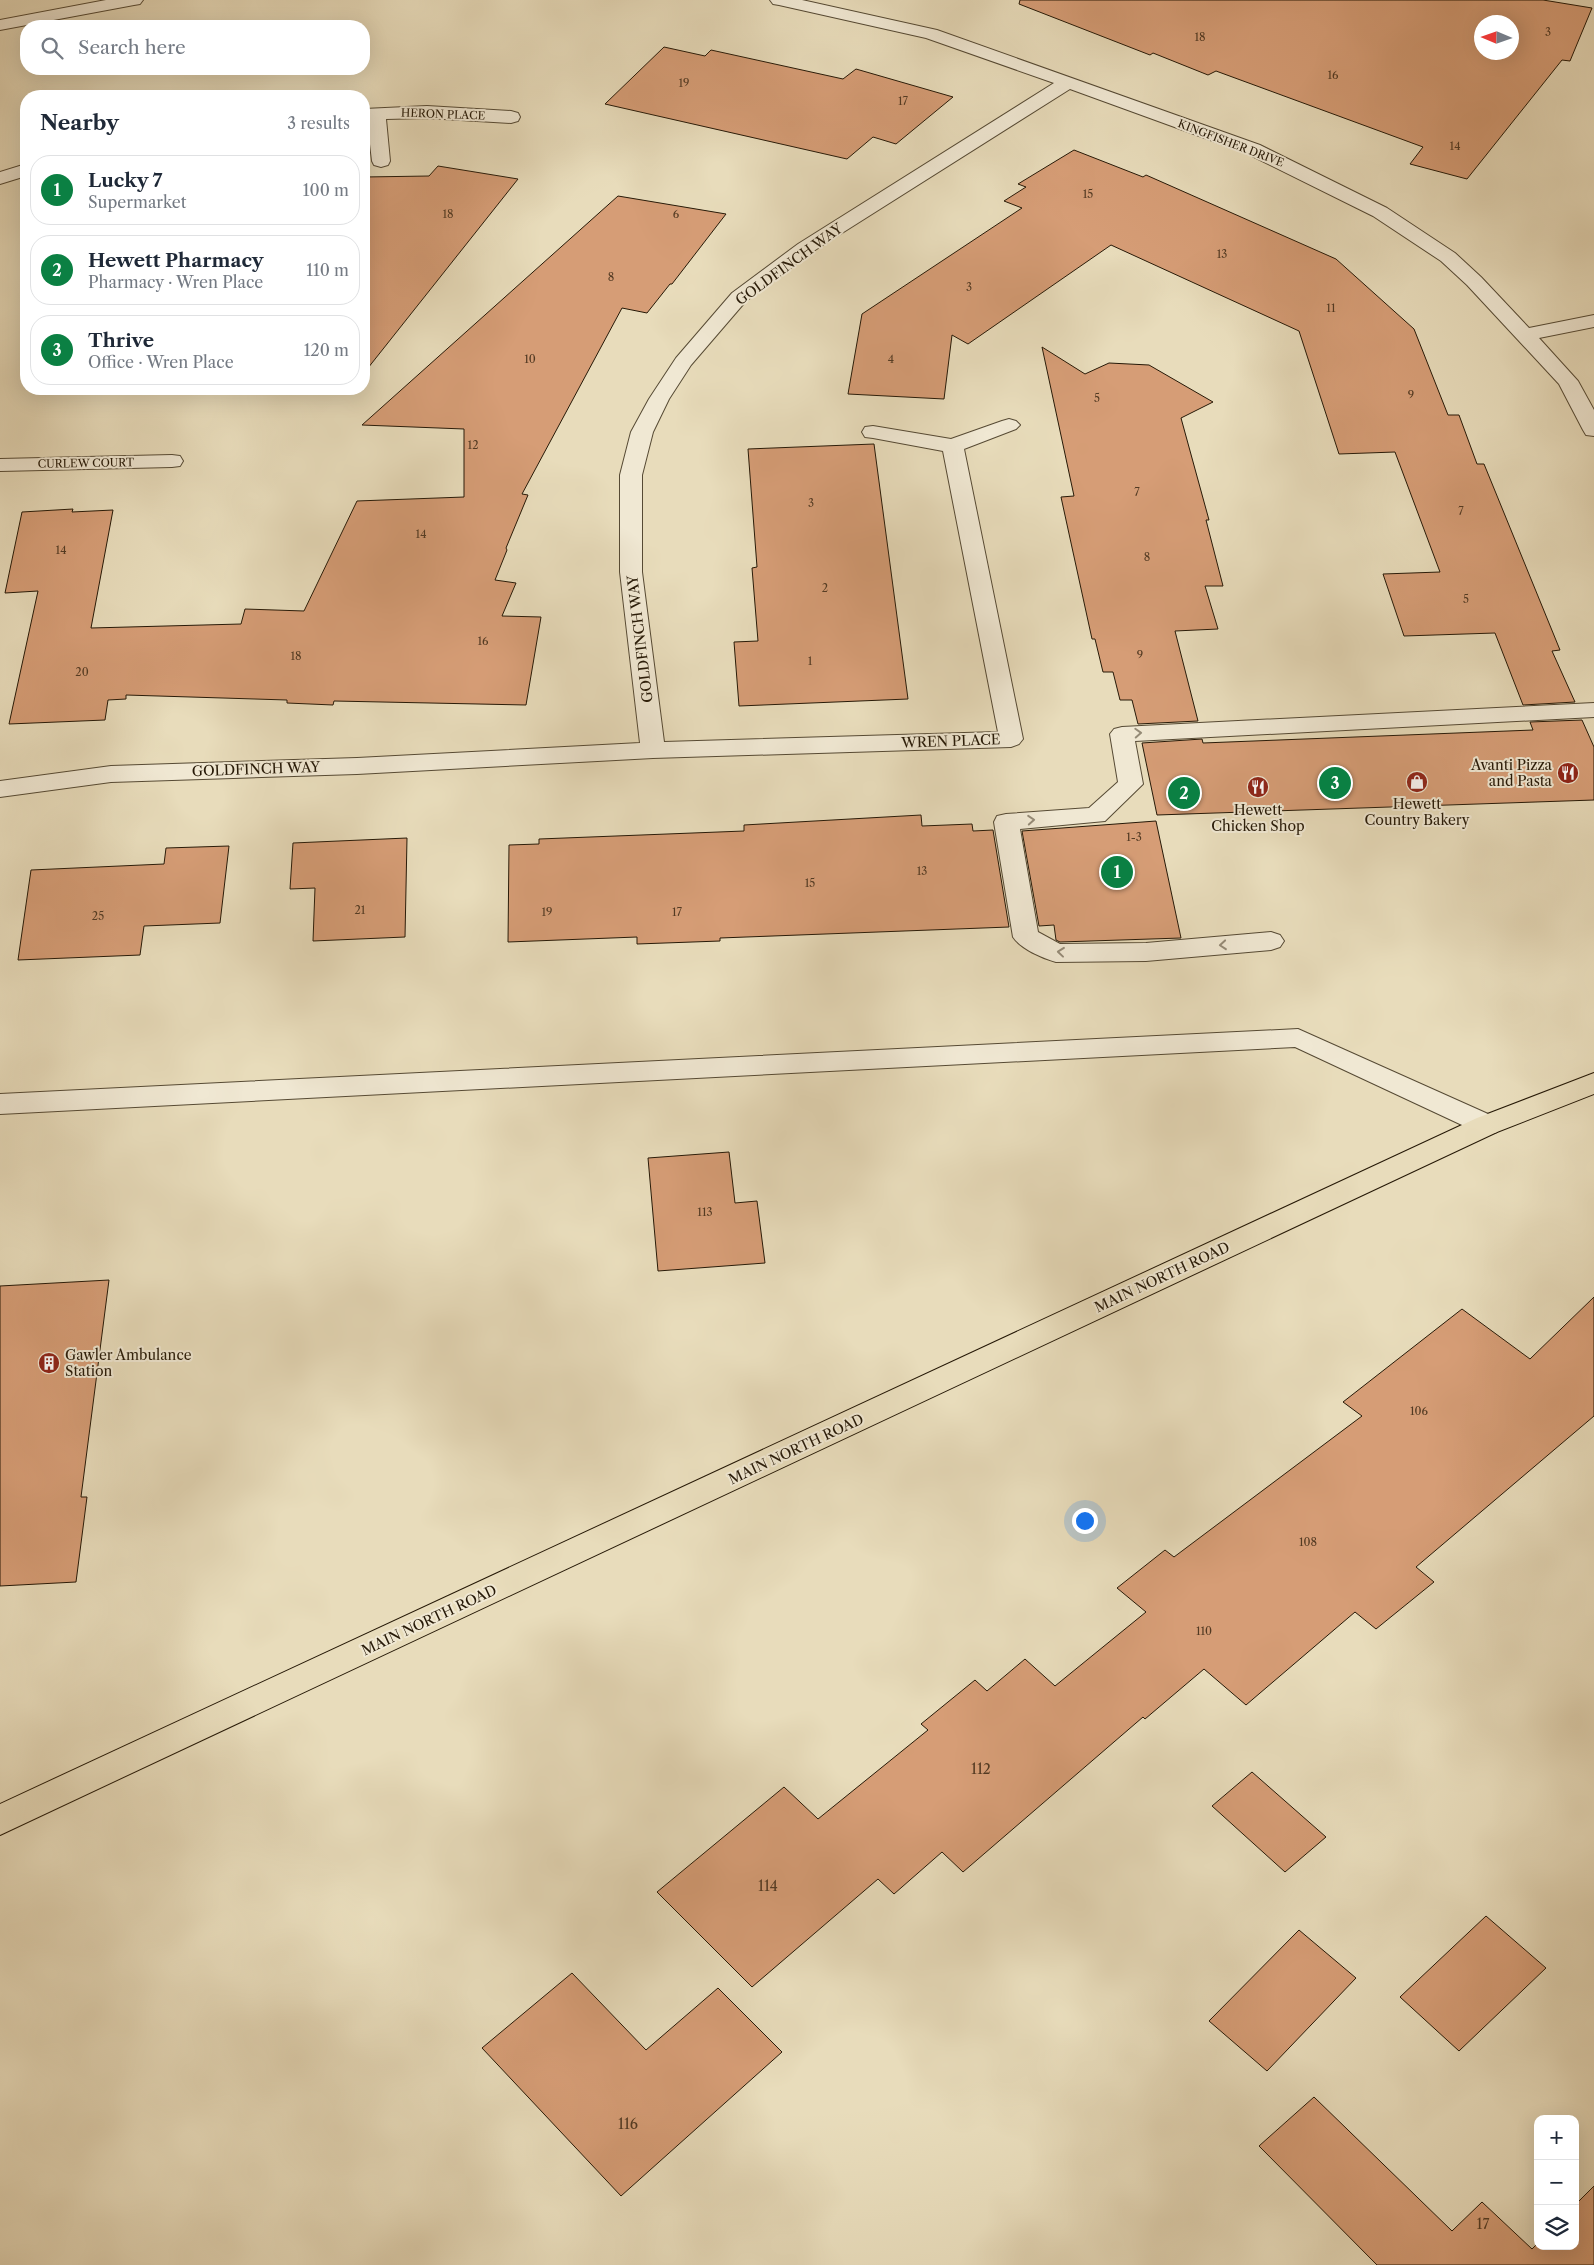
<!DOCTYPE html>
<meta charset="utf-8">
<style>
body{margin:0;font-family:"Libre Caslon Text",serif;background:#f2f2f3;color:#1f2937}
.controls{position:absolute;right:15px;bottom:15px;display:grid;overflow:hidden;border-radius:10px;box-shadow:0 5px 20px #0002}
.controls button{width:45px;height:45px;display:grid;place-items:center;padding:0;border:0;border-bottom:1px solid #e0e1e3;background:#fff;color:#1f2937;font:25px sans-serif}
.compass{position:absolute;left:1474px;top:15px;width:45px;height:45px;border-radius:50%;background:#fff;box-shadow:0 5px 20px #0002;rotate:272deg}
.you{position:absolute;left:1084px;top:1520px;width:18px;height:18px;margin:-12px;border:4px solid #fff;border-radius:50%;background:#1a73e8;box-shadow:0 0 0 8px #1a73e833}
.badge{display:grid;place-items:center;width:32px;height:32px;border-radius:50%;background:#0b8043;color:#fff;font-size:16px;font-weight:700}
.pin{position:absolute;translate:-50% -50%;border:2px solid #fff;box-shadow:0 1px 5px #0006}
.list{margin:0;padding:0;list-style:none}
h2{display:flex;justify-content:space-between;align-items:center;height:65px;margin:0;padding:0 20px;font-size:21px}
h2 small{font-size:16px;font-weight:400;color:#747a83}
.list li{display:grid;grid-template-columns:32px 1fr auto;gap:15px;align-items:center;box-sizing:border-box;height:70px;margin:0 10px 10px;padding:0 10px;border:1px solid #e0e1e3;border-radius:20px}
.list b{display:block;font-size:19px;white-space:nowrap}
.list p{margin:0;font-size:16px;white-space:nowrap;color:#747a83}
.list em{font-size:16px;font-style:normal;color:#747a83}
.icon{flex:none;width:28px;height:28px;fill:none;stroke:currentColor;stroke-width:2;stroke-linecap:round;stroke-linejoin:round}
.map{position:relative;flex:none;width:1594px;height:2265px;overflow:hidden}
.search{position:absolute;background:#fff;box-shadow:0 5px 20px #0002;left:20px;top:20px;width:350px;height:55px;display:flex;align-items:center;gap:12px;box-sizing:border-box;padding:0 18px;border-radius:20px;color:#747a83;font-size:19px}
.panel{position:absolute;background:#fff;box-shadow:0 5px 20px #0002;left:20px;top:90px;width:350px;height:305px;border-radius:20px}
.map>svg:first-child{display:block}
.building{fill:#d69d76;stroke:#261907;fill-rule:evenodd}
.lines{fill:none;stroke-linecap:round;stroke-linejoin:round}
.minor-casing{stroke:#564a34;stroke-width:2}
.major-casing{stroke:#261907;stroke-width:2}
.minor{fill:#f0e8d3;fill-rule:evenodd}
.major{fill:#e8dcbb;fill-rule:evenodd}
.oneway{stroke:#958b77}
.labels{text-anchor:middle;stroke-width:4;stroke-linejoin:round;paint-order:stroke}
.number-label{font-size:11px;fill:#523a23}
.far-street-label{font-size:11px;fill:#261907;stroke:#f0e8d3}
.street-label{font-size:14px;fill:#261907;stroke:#f0e8d3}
.poi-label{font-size:14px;fill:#261907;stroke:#f0e8d3}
.near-number-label{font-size:14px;fill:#523a23}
</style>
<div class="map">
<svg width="1594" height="2265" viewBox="0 0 1594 2265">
<rect width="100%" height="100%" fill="#e8dcbb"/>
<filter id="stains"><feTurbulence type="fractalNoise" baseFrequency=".004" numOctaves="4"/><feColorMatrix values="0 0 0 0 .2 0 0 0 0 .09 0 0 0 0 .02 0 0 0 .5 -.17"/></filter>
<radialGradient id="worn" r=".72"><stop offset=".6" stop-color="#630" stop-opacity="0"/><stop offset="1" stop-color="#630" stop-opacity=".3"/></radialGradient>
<path class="building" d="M1020 0H1543L1592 8 1570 61 1562 60 1467 179 1410 164 1423 147 1216 71 1208 75 1153 53 1150 55 1019 4ZM1482 22H1512V52H1482Z
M664 47 705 56 711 50 843 79 856 69 953 97 896 144 873 137 847 159 605 104Z
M1074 150 1143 177 1146 175 1336 259 1414 329 1448 415H1459L1477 464H1484L1560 650 1552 651 1575 702 1523 705 1495 633 1404 636 1383 574 1440 572 1395 452 1339 454 1299 331 1111 245 968 344 952 335 944 399 848 394 862 314 1022 208 1004 201 1026 187 1018 184Z
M438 166 518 179 364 373V177L429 176Z
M618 196 726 214 672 284H670L647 313 622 308 522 494 528 495 506 548 507 550 495 580 516 583 502 616 541 617 526 705 334 701 333 705 287 703V700L126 695V699L108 700 105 720 9 724 38 591 5 593 22 512 73 509 72 512 113 510 91 628 241 624 245 609 304 611 357 501 464 497V429L362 425Z
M1042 347 1085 374 1109 363 1149 365 1213 402 1181 418 1209 520H1206L1223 586H1205L1218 629 1175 631 1198 721 1138 724 1132 700H1120L1113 672H1103L1095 639H1092L1061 497 1074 496Z
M874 444 908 699 739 706 734 642 758 641 752 568 757 567 748 449Z
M1582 720 1594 747V800L1157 815 1142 743 1202 739 1203 743 1533 730 1530 722Z
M921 815 922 826 972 824 973 831 993 830 1009 927 720 938V941L637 944V937L508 942 509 845 539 844V839L744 831V825Z
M1156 821 1181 938 1060 942 1056 940 1054 925 1039 926 1022 831Z
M407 838 405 937 313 941 315 888 290 889 293 843Z
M229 846 220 923 144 926 140 955 18 960 31 870 164 864 166 848Z
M729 1152 735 1203 757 1201 765 1263 658 1271 648 1158Z
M109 1280 81 1497H87L76 1582 0 1586V1286Z
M1594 1297V1416L1416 1567 1434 1582 1376 1629 1355 1612 1246 1705 1204 1669 1145 1719 1143 1717 963 1872 942 1852 894 1894 878 1879 752 1987 657 1892 784 1787 818 1819 928 1730 921 1724 975 1680 987 1691 1025 1659 1055 1686 1146 1612 1117 1588 1165 1550 1174 1557 1362 1416 1343 1402 1462 1309 1530 1359Z
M1252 1772 1326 1837 1285 1872 1212 1806Z
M1486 1916 1546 1968 1459 2051 1400 1997Z
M1299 1930 1356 1978 1267 2071 1209 2021Z
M572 1973 646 2050 718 1988 782 2052 621 2196 482 2048Z
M1314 2097 1452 2231 1482 2202 1532 2249 1538 2243V2246H1575V2205L1594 2186V2265H1377L1259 2146Z"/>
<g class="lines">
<g class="minor-casing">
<path id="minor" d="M106 0H143L140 4 134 5 0 30V20Z
M770 0H802L937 30 1260 145 1387 208 1455 253 1481 277 1529 328 1594 315V327L1539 338 1578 381 1594 410V436L1586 435 1583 430 1559 384 1467 285 1441 261 1373 216 1246 153 1070 89 812 252 746 301 691 365 669 399 653 432 642 475V572L664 742 998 732 943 451 873 438 865 437 862 432 865 427 873 426 951 439 1002 421 1009 419 1016 421 1020 425 1016 429 964 449 1023 739 1019 744 1011 747 653 758 357 774 111 782 0 797V781L111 766 357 758 640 743 620 572V475L631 432 649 399 676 358 732 293 798 244 1054 83 926 38 779 5 773 4Z
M427 106 511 111 518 113 520 117 518 121 511 123 427 118 386 119 390 161 388 165 381 167 374 165 372 161 367 119H364V109Z
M26 164V176L0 184V172Z
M172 455 180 456 183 461 180 466 172 467 0 471V459Z
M1594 703V717L1135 741 1143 784 1105 821 1020 829 1038 932 1060 944 1146 943 1271 932 1280 935 1284 941 1280 947 1271 950 1146 961 1056 962C1042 958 1021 949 1013 937L994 822 997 816 1006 814 1089 808 1118 782 1110 734 1114 729 1122 727Z
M1298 1029 1497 1118 1501 1125 1497 1132 1487 1135 1477 1132 1295 1047 0 1114V1094Z"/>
</g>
<g class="major-casing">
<path id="major" d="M1594 1073V1094L1497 1132 0 1835V1804L1477 1118Z"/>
</g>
<use href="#minor" class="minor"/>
<use href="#major" class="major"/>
</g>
<defs><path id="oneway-chevron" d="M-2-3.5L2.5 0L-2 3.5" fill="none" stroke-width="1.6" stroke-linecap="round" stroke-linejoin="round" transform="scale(1.25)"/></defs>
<g class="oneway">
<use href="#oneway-chevron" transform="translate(1138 733) rotate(-3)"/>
<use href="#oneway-chevron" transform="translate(1031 820) rotate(-4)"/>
<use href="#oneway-chevron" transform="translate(1223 945) rotate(175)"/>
<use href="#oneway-chevron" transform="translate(1061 952) rotate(-174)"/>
</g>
<defs>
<g id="restaurant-disc" transform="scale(1.125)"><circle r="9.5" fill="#8f2418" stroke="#f0e8d3"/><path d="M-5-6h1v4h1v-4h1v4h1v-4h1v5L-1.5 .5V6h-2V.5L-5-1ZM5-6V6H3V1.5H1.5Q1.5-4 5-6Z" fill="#fff"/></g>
<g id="shop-disc" transform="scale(1.125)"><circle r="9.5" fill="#8f2418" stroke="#f0e8d3"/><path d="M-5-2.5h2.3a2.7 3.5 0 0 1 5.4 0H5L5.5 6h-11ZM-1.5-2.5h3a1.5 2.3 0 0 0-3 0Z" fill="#fff"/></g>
<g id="building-disc" transform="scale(1.125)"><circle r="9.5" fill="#8f2418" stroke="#f0e8d3"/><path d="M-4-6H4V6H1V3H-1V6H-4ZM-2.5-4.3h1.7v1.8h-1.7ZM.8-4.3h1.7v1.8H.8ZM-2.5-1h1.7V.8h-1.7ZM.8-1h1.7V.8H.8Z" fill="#fff"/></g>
</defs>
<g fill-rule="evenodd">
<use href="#restaurant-disc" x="1568" y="773"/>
<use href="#shop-disc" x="1417" y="782"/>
<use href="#restaurant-disc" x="1258" y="787"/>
<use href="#building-disc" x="49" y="1363"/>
</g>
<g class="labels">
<g class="number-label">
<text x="1548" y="36">3</text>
<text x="1200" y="41">18</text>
<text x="1333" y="79">16</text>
<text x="684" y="87">19</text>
<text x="903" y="105">17</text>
<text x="1455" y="150">14</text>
<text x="1088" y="198">15</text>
<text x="448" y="218">18</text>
<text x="676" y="218">6</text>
<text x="1222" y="258">13</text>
<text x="611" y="281">8</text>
<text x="969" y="291">3</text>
<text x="1331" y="312">11</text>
<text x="530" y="363">10</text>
<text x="891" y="363">4</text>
<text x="1411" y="399">9</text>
<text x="1097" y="402">5</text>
<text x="473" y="449">12</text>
<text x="1137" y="496">7</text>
<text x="811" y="507">3</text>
<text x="1461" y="515">7</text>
<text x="421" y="538">14</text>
<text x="61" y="554">14</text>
<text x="1147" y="561">8</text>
<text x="825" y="592">2</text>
<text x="1466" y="603">5</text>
<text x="483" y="645">16</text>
<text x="1140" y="659">9</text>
<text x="296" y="660">18</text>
<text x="810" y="665">1</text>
<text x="82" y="676">20</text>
<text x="1134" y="841">1-3</text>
<text x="922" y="875">13</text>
<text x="810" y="887">15</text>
<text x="360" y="914">21</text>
<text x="547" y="916">19</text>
<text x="677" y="916">17</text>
<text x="98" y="920">25</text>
<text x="705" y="1216">113</text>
<text x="1419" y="1415">106</text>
<text x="1308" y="1546">108</text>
<text x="1204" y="1635">110</text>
</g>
<g class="far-street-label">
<text transform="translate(443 114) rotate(2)" y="4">HERON PLACE</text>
<text transform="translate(1231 143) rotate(21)" y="4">KINGFISHER DRIVE</text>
<text transform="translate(86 463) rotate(-1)" y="4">CURLEW COURT</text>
</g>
<g class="street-label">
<text transform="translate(789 264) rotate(-36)" y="5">GOLDFINCH WAY</text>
<text transform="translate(640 639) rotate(-97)" y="5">GOLDFINCH WAY</text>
<text transform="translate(951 741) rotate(-2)" y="5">WREN PLACE</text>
<text transform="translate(256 769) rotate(-2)" y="5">GOLDFINCH WAY</text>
<text transform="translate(1162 1277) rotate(-25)" y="5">MAIN NORTH ROAD</text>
<text transform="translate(796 1449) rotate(-25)" y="5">MAIN NORTH ROAD</text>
<text transform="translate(429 1620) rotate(-25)" y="5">MAIN NORTH ROAD</text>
</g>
<g class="poi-label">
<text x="1552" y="770" text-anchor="end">Avanti Pizza<tspan x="1552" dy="16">and Pasta</tspan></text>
<text x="1417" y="809">Hewett<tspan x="1417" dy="16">Country Bakery</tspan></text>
<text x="1258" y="815">Hewett<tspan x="1258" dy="16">Chicken Shop</tspan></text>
<text x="65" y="1360" text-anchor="start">Gawler Ambulance<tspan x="65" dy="16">Station</tspan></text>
</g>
<g class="near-number-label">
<text x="981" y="1774">112</text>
<text x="768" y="1891">114</text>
<text x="628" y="2129">116</text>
<text x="1483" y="2229">17</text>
</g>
</g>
<rect width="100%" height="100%" filter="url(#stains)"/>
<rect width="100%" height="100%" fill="url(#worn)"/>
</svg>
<div class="controls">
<button>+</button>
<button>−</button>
<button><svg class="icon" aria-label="layers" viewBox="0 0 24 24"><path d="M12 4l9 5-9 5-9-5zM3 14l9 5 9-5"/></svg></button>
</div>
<svg class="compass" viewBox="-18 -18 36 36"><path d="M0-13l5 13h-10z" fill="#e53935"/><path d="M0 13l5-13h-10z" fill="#747a83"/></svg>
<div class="you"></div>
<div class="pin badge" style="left:1117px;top:872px">1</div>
<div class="pin badge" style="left:1184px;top:793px">2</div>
<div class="pin badge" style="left:1335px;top:783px">3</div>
<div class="search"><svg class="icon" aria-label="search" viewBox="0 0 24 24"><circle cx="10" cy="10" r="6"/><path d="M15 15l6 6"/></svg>Search here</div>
<section class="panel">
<h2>Nearby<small>3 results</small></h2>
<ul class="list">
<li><span class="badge">1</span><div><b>Lucky 7</b><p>Supermarket</p></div><em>100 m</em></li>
<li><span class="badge">2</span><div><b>Hewett Pharmacy</b><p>Pharmacy · Wren Place</p></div><em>110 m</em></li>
<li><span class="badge">3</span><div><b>Thrive</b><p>Office · Wren Place</p></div><em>120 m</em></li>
</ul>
</section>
</div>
